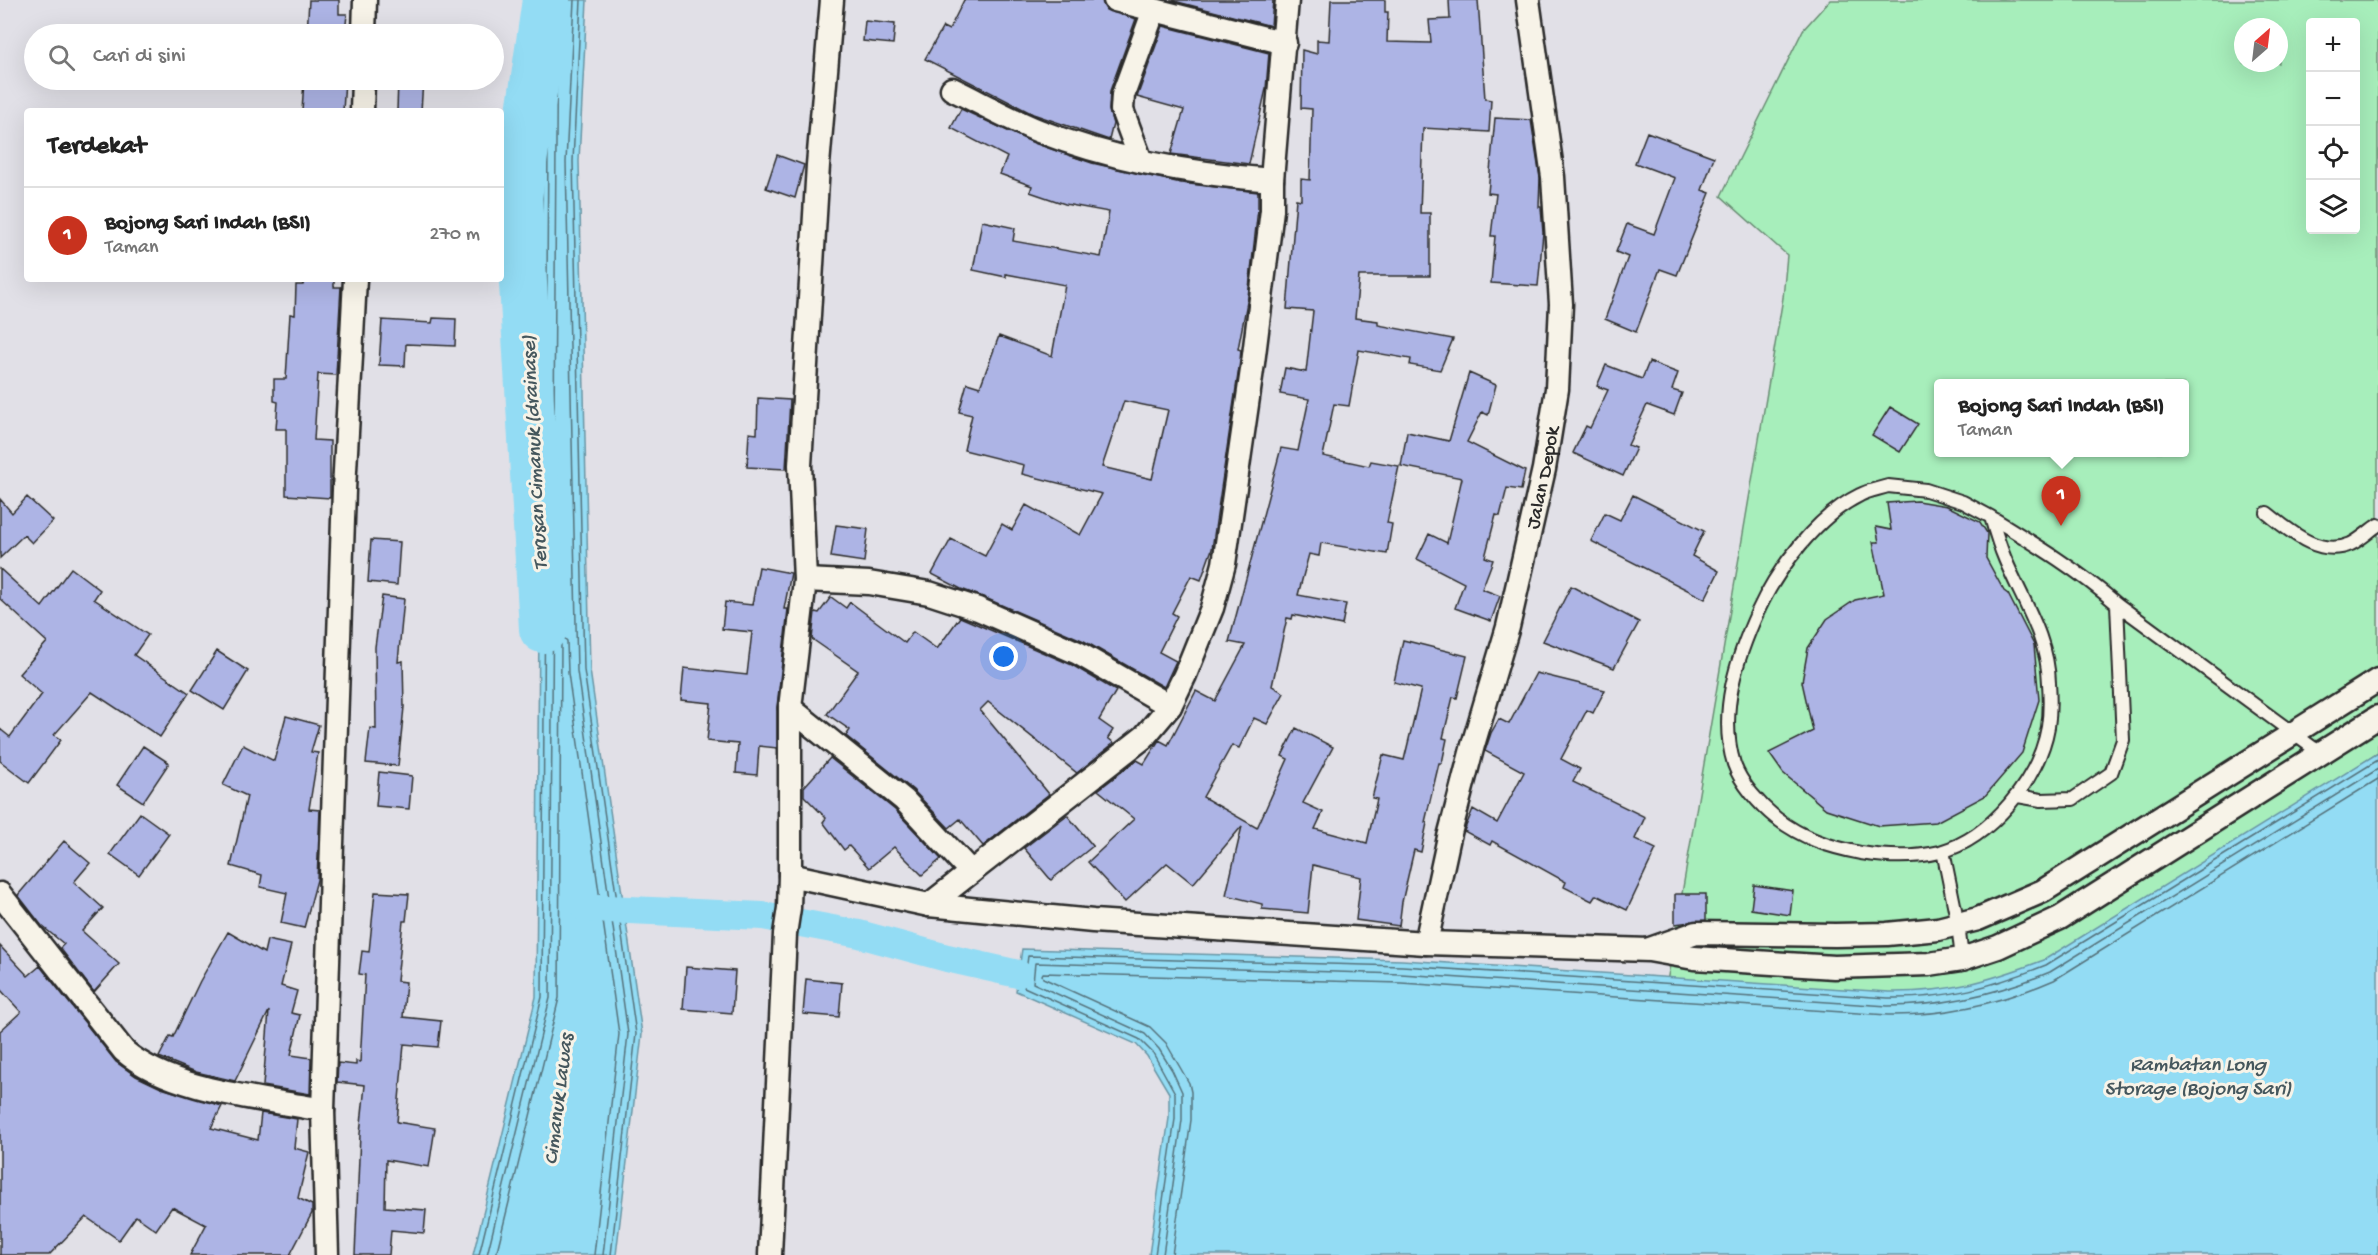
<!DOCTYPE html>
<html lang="id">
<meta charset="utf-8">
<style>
body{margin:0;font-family:"Gochi Hand",sans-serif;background:#f6f6f6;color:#222}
.controls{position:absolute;right:18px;top:18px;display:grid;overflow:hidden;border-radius:6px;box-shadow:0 6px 24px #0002}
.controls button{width:54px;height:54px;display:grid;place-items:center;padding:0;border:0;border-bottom:2px solid #e0e0e0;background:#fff;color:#222;font:30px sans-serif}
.compass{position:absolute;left:2234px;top:18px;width:54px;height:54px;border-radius:50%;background:#fff;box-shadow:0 6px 24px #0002;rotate:28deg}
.you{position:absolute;left:1004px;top:657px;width:21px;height:21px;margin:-15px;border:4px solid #fff;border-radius:50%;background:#1a73e8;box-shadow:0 0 0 9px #1a73e833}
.badge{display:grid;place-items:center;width:39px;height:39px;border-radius:50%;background:#c8321e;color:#fff;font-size:20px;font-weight:700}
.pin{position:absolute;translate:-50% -50px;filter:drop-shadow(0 2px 3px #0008)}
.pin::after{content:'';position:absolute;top:32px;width:21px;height:18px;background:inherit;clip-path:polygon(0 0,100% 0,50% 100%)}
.popup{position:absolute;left:1934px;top:379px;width:255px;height:78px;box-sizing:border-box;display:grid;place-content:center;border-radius:6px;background:#fff;filter:drop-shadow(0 2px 4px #0005);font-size:20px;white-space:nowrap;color:#767676}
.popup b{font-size:22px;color:#222}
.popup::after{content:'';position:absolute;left:50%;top:100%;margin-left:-12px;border:12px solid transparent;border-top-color:#fff}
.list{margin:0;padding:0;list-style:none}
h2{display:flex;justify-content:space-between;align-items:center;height:78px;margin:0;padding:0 24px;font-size:26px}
h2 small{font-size:20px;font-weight:400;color:#767676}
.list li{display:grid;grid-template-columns:39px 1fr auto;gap:18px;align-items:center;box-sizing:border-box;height:96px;padding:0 24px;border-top:2px solid #e0e0e0}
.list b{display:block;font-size:22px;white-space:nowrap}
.list p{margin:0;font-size:20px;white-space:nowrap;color:#767676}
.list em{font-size:20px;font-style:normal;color:#767676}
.icon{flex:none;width:33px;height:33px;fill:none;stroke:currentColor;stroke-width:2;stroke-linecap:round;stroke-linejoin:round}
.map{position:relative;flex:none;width:2378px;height:1255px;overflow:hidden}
.search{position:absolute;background:#fff;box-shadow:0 6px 24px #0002;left:24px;top:24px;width:480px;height:66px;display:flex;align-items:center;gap:15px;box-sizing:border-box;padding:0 21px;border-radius:33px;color:#767676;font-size:22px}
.panel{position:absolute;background:#fff;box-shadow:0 6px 24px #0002;left:24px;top:108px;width:480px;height:174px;border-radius:6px}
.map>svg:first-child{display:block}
.green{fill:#a7eebb;stroke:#698c73;stroke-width:1.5;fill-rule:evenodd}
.water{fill:#93dcf4;stroke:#6995a4;stroke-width:1.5}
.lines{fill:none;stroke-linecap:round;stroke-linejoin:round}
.shore{stroke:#55727b;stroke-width:1.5}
.canal{stroke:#93dcf4;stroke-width:28}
.river{stroke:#93dcf4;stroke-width:48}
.building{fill:#adb4e5;stroke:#2b2b2b;stroke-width:1.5;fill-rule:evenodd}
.lane-casing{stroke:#2b2b2b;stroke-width:16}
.street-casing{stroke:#2b2b2b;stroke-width:27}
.lane{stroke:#f7f3e8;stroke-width:12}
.street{stroke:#f7f3e8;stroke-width:22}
.labels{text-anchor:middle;stroke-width:6;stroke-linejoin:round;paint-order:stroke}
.street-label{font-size:20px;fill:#2b2b2b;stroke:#f7f3e8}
.water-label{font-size:21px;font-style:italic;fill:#45575d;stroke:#f7f3e8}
</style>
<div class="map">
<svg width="2378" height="1255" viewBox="0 0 2378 1255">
<rect width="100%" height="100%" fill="#e1e0e7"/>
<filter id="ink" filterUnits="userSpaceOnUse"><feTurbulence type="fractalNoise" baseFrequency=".0167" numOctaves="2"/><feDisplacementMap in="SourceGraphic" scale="12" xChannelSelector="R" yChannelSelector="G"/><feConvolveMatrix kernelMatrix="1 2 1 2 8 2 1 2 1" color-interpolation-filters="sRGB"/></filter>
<g filter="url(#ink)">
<path class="green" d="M1830 0H2378V753L2051 963 1983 986 1926 995 1667 982 1783 298 1787 255 1721 196 1803 30ZM2310 22H2356V230H2310ZM2243 27H2279V63H2243ZM1938 384H2184V452H1938Z"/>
<path class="water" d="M544 0H587L579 161 590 670 642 1034 616 1255H473L536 997Z
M2378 753V1255H1149L1169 1118V1093L1147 1056 1136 1044 1016 991 1022 949 1402 960 1889 992C1948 993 1988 981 2044 960Z"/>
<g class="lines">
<path class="shore" d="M574 0 566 162 577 671 628 1034 603 1255
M581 0 573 161 584 670 636 1034 611 1255
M479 1255 542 997 549 0
M487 1255 550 998 557 0
M496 1255 559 998 561 641 564 638 567 641 568 673 619 1034 594 1255
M1155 1255 1175 1119V1093L1153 1053 1139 1039 1024 987 1028 956 1402 966 1888 998C1948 999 1991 987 2046 965L2378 760
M1163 1255 1182 1120V1092L1172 1070 1159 1049 1145 1034 1033 983 1035 963 1401 974 1888 1006C1946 1006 1997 994 2050 972L2378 769
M1172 1255 1191 1120V1092L1189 1083 1166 1043 1150 1027 1043 978 1042 975 1043 973 1401 983 1888 1015C1946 1016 2001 1003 2054 980L2378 779"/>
<path class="canal" d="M585 908 763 916 859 934 947 958 1018 974"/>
<path class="river" d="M543 629 518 197 546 0"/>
</g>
<path class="building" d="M309 0H339V14H347L345 34H307Z
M964 0H1102L1106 10 1136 19 1110 91 1109 110 1113 124 1109 140 1033 114 925 59 943 27 949 30Z
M1170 0H1273L1271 26Z
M1331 0H1385V12H1388L1387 42 1431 43 1429 20 1450 19 1449 0H1478L1485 99 1491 100 1489 132 1423 128 1420 213H1430V276H1359L1355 318 1378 321V325L1453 339 1440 370 1410 365 1411 359 1359 350 1349 406 1334 404 1323 456 1369 466 1371 461 1399 466 1387 523 1392 524 1387 554 1321 543 1319 556 1309 554 1298 595 1346 604 1342 625 1293 615 1292 619 1287 618 1272 686 1284 693 1267 724 1254 718 1239 748 1232 745 1203 797 1257 828 1288 759 1282 756 1296 728 1333 747 1303 803 1323 812 1315 829 1367 843 1377 799 1372 798 1383 755 1404 760 1421 689 1394 682 1403 640 1467 656 1457 698 1453 697 1443 738 1447 739 1442 763H1439L1425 822 1427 823 1421 852 1414 850 1402 902 1399 926 1356 920 1361 877 1313 865 1308 913 1262 909V904L1226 895 1242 826 1193 884 1167 863 1125 902 1088 862 1134 819 1098 790 1137 760 1144 764 1159 740 1168 745 1196 691 1215 701 1245 645 1229 642 1281 448 1298 451 1309 399 1280 394 1285 368 1306 372 1313 311 1287 309 1296 199 1301 200V179L1310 180 1312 109 1301 108 1302 50 1317 54V40L1329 41Z
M865 21 895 24 893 44 863 41Z
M1163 26 1269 53 1266 89 1249 164 1171 154 1184 110 1137 97Z
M304 80H345L343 111H302Z
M398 80H423L421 111H397Z
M961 109 1034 143 1092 163 1181 183 1258 192V209L1248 297 1238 349 1241 350 1240 361 1212 549 1201 580 1191 576 1172 613 1177 616 1159 652 1176 661 1164 687 1084 641 983 597 961 589 932 574 951 539 985 556 1002 524 1012 530 1026 505 1080 535 1102 494 1022 474 1024 465 964 450 972 415 959 412 967 383 980 387 999 336 1052 356 1065 285 1006 274V277L973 270 982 221 1015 228 1013 241 1101 257 1109 212 1065 204 1030 192 1032 186 1000 174 1007 157 951 128ZM1124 401 1168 410 1152 479 1102 467Z
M1495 118 1531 120 1540 178 1539 207H1541L1543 233 1538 286 1491 283 1495 236H1491L1496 194 1488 193Z
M1647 132 1714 157 1702 190 1710 193 1677 275 1660 269 1636 332 1605 319 1628 257 1616 252 1627 224 1654 234 1675 178 1635 163Z
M777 155 804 165 795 198 766 188Z
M304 279H334V287H341L336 375 318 374 314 440 330 441V498L286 495V429H276L278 402 274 401V379H286L290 314 295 315 296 285H303Z
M433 318 456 319 455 346 406 344 405 366 379 365 382 320 432 323Z
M1649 362 1678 373 1672 390 1682 393 1674 415 1647 405 1628 445 1636 448 1623 476 1573 453 1586 426 1590 428 1608 390 1597 386 1606 365 1642 379Z
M1469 373 1496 385 1488 415 1482 412 1467 442 1525 471 1521 490 1507 488 1500 516 1496 515 1485 557 1493 560 1482 589 1500 596 1491 621 1455 608 1464 583 1417 559 1429 534 1447 543 1462 478 1401 466 1407 432 1449 441Z
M758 398 790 400 786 469 747 467 749 433 757 434Z
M1890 407 1918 424 1900 452 1872 435Z
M1633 495 1704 531 1692 556 1719 571 1705 599 1591 541 1605 513 1620 520Z
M27 497 53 521 32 543 24 535 0 558V499L12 513Z
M1917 501 1947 506 1980 522 1987 533 1986 558 2004 591 2008 594 2034 645 2039 700 2022 753 1985 796 1936 822 1879 826 1826 809 1783 773 1769 753 1813 731 1802 682 1808 648 1827 619 1855 600 1884 594 1873 542H1879L1876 527 1891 530 1887 503Z
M836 525 868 529 864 562 831 557Z
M371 540 400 542 397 585 368 582Z
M759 567 791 573 784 609H788L777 707V748L759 746 757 775 736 773 738 744 707 741 711 703 681 700 684 668 747 675 752 632 722 629 725 602 752 605Z
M71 568 100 590 94 599 148 635 134 655 189 693 160 737 92 692 54 735 61 740 29 783 0 761V729L10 737 42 694 19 674 47 642 0 599V569L42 607Z
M1571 586 1639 622 1614 668 1543 641Z
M382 596 404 599 398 662 403 661 404 707 398 766 366 763 370 728 376 729 375 647Z
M831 597 846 608 850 602 905 643 913 632 937 649 960 617 1072 665 1116 691 1099 720 1113 730 1108 738 1114 743 1077 773 988 702 980 710 1049 794 983 846 960 819 949 828 913 790 846 736 850 730 827 714 858 671 812 639 815 612 819 613Z
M217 651 248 671 224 710 192 690Z
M1536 673 1605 690 1593 713 1587 710 1561 759 1580 769 1573 782 1645 817 1635 839 1656 849 1627 910 1596 895 1592 901 1564 887 1566 882 1492 841 1490 845 1464 831 1473 809 1497 823 1524 772 1485 751 1491 733 1499 719 1509 724Z
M286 716 319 725 311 752 318 753 309 809 320 810 317 880 304 928 281 923 287 893 260 887 262 875 231 866 247 796 223 785 243 745 274 761Z
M143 746 169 763 143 802 117 785Z
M830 758 895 810 941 859 922 875 894 847 869 868 849 846 844 850 823 822 826 818 804 796V787Z
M379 772 412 776 409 809 376 806Z
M140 813 169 834 139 875 110 854Z
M1067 815 1093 846 1051 880 1024 848Z
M64 841 90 863 74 882 103 908 82 931 119 964 94 992 60 948 64 944 42 926 18 895Z
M1754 885 1793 891 1790 915 1751 909Z
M375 892 409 894 406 921H403L397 981 406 982 403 1017 441 1021 438 1047 404 1044 397 1122 435 1128 429 1167 386 1160 385 1207 426 1210 424 1233 391 1230 389 1255H355L360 1134 365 1085 337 1082 338 1063 356 1065V1061L360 1062 365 975 359 974 362 951 369 952Z
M1675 894H1706V920L1675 924Z
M228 932 264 953 267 940 291 945 281 986 297 991 291 1013 300 1015 291 1055 311 1058 310 1094 263 1086 269 1011 235 1081 196 1072 159 1057 170 1036 173 1037 200 981Z
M0 946 28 976 40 966 116 1062 136 1076 161 1088 222 1106 211 1128 258 1140 261 1113 297 1119 294 1148 309 1152 298 1198 312 1205V1213L290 1255H190L206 1225 172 1207 156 1230 136 1216 119 1240 86 1217 49 1255H0V1031L21 1012 0 989Z
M686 967 735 971 732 1013 683 1009Z
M806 979 842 983 839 1017 803 1014Z"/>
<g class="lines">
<g class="lane-casing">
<path id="lane" d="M1888 486 1926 490 1963 502 1991 517C1995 531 1999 545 2005 559 2022 600 2048 637 2049 683 2050 697 2050 714 2048 727 2039 779 1991 838 1940 852 1915 858 1886 857 1861 853 1829 847 1802 838 1776 818 1760 805 1741 784 1734 764 1718 713 1737 657 1758 611 1778 568 1817 516 1860 495 1869 490 1879 489 1888 486Z
M2267 513C2290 531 2319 558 2351 544 2361 539 2369 531 2378 525
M1991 517C2035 544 2078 570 2117 604L2123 740 2111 773 2073 799 2041 800 2018 796
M2117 604 2320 753
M1943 851 1958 924 1962 959"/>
</g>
<g class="street-casing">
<g id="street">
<path d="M1115 0 1285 43"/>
<path d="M364 34 365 0"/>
<path d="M952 89C981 103 1009 119 1039 131 1113 160 1193 174 1272 180"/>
<path d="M362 111 363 80"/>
<path d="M1141 161 1122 110 1123 95 1154 10"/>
<path d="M805 580 869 583 929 593 978 609 1078 653 1170 706"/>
<path d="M790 708 904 800 971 872"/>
<path d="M790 875V708L805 580 800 465 818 165 832 0"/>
<path d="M0 894 124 1051C172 1092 262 1098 323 1110L327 1255"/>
<path d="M929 905 1144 737 1170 706 1185 675 1212 608 1224 564 1253 363 1272 210V180L1287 0"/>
<path id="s1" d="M1426 943 1449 837 1473 745 1508 627 1544 469 1557 389 1561 304 1553 177 1528 0"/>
<path d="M1650 949 1696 933 1835 935 1887 934 1938 929 1978 919 2043 891 2378 680"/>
<path d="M323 1110 344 490 355 279"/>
<path d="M770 1255 785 934 789 908 790 875 929 905 1093 921 1426 943 1649 950 1694 958 1834 967 1929 964 1962 959 1998 947 2060 918 2378 717"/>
</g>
</g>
<use href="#lane" class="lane"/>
<use href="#street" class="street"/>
</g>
</g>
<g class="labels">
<g class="street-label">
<text dy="7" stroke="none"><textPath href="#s1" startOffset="480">Jalan Depok</textPath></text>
</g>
<g class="water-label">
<text transform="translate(533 453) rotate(-93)" y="7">Terusan Cimanuk (drainase)</text>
<text x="2198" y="1070">Rambatan Long<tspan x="2198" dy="24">Storage (Bojong Sari)</tspan></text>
<text transform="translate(557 1099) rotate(-83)" y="7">Cimanuk Lawas</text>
</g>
</g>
</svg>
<div class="controls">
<button>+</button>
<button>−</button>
<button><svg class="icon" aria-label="locate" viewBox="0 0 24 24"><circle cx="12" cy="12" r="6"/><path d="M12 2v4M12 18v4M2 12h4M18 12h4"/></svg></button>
<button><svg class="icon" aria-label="layers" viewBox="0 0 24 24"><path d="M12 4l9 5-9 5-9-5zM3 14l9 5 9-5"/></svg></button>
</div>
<svg class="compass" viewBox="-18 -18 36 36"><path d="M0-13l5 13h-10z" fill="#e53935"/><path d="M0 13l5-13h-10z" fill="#767676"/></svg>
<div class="you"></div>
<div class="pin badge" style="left:2061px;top:526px">1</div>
<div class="popup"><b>Bojong Sari Indah (BSI)</b>Taman</div>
<div class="search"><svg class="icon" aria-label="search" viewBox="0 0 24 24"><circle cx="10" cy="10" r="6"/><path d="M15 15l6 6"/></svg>Cari di sini</div>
<section class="panel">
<h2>Terdekat<small></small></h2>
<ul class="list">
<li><span class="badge">1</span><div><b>Bojong Sari Indah (BSI)</b><p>Taman</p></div><em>270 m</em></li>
</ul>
</section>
</div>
